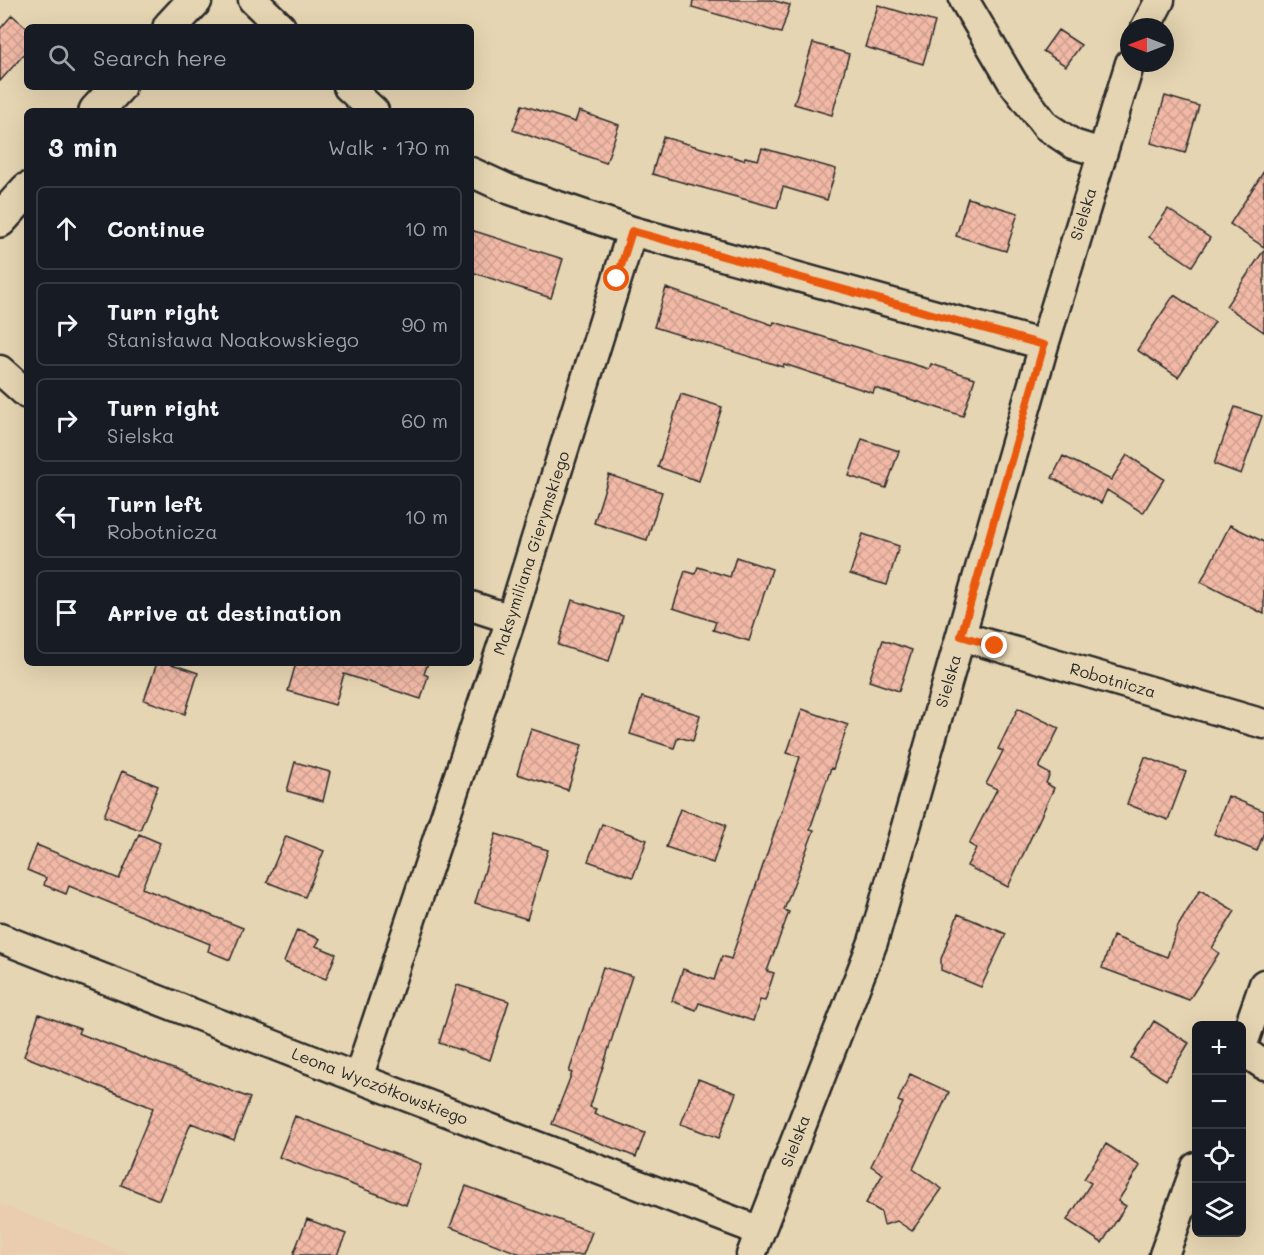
<!DOCTYPE html>
<meta charset="utf-8">
<style>
body{margin:0;font-family:Mali,sans-serif;background:#242831;color:#f1f3f6}
.controls{position:absolute;right:18px;bottom:18px;display:grid;overflow:hidden;border-radius:9px;box-shadow:0 6px 24px #0002}
.controls button{width:54px;height:54px;display:grid;place-items:center;padding:0;border:0;border-bottom:2px solid #363941;background:#171b24;color:#f1f3f6;font:30px sans-serif}
.compass{position:absolute;left:1120px;top:18px;width:54px;height:54px;border-radius:50%;background:#171b24;box-shadow:0 6px 24px #0002;rotate:270deg}
.stop{position:absolute;width:18px;height:18px;margin:-14px;border:4px solid #ea580c;border-radius:50%;background:#fff}
.stop.end{background:#ea580c;border-color:#fff;box-shadow:0 2px 6px #0008}
.list{margin:0;padding:0;list-style:none}
h2{display:flex;justify-content:space-between;align-items:center;height:78px;margin:0;padding:0 24px;font-size:26px}
h2 small{font-size:20px;font-weight:400;color:#9ea1a6}
.list li{display:grid;grid-template-columns:39px 1fr auto;gap:18px;align-items:center;box-sizing:border-box;height:84px;margin:0 12px 12px;padding:0 12px;border:2px solid #363941;border-radius:9px}
.list b{display:block;font-size:22px;white-space:nowrap}
.list p{margin:0;font-size:20px;white-space:nowrap;color:#9ea1a6}
.list em{font-size:20px;font-style:normal;color:#9ea1a6}
.icon{flex:none;width:33px;height:33px;fill:none;stroke:currentColor;stroke-width:2;stroke-linecap:round;stroke-linejoin:round}
.map{position:relative;flex:none;width:1264px;height:1255px;overflow:hidden}
.search{position:absolute;background:#171b24;box-shadow:0 6px 24px #0002;left:24px;top:24px;width:450px;height:66px;display:flex;align-items:center;gap:15px;box-sizing:border-box;padding:0 21px;border-radius:9px;color:#9ea1a6;font-size:22px}
.panel{position:absolute;background:#171b24;box-shadow:0 6px 24px #0002;left:24px;top:108px;width:450px;height:558px;border-radius:9px}
.map>svg:first-child{display:block}
.built{fill:#e9cdae}
.building{fill:url(#building-cross-hatch);stroke:#2b2b2b;stroke-width:1.5}
.lines{fill:none;stroke-linecap:round;stroke-linejoin:round}
.street-casing{stroke:#2b2b2b;stroke-width:33}
.secondary-casing{stroke:#2b2b2b;stroke-width:38}
.street{stroke:#e6d5b2;stroke-width:28}
.secondary{stroke:#e6d5b2;stroke-width:33}
.route{stroke:#ea580c;stroke-width:8}
.labels{text-anchor:middle;stroke-width:5;stroke-linejoin:round;paint-order:stroke}
.street-label{font-size:16px;fill:#2b2b2b;stroke:#e6d5b2}
</style>
<div class="map">
<svg width="1264" height="1255" viewBox="0 0 1264 1255">
<defs>
<pattern id="building-cross-hatch" width="8" height="8" patternUnits="userSpaceOnUse" patternTransform="scale(1.5)"><rect width="8" height="8" fill="#f1b9a6"/><path d="M0 0l8 8M0 8l8-8" fill="none" stroke="#cf9f8f"/></pattern>
</defs>
<rect width="100%" height="100%" fill="#e6d5b2"/>
<filter id="ink" filterUnits="userSpaceOnUse"><feTurbulence type="fractalNoise" baseFrequency=".0167" numOctaves="2"/><feDisplacementMap in="SourceGraphic" scale="12" xChannelSelector="R" yChannelSelector="G"/><feConvolveMatrix kernelMatrix="1 2 1 2 8 2 1 2 1" color-interpolation-filters="sRGB"/></filter>
<g filter="url(#ink)">
<path class="built" d="M0 1204 132 1255H0Z"/>
<path class="building" d="M693 0H771L790 5 781 33 692 7Z
M878 5 935 22 923 64 865 47Z
M12 15 27 28V51L0 81V29Z
M1058 30 1081 45 1066 66 1043 51Z
M813 43 849 54 832 115 794 104Z
M1165 96 1199 106 1185 153 1151 143Z
M522 105 575 122 579 111 619 125 606 163 513 130Z
M663 137 744 160 745 157 758 160 762 148 836 169 827 200 783 187 777 208 652 174Z
M1264 171V247L1230 224Z
M968 198 1018 213 1006 251 956 236Z
M1168 209 1210 238 1192 266 1149 237Z
M471 230 563 259 551 298 471 272Z
M1264 250V332L1226 306Z
M666 288 773 325 774 322 929 369 931 364 975 378 963 416 875 388 873 393 784 364 783 367 654 327Z
M1174 295 1215 322 1178 377 1137 350Z
M681 394 722 407 699 481 658 467Z
M1235 407 1262 416 1241 474 1214 464Z
M862 439 899 451 886 488 849 476Z
M1127 455 1164 479 1143 513 1107 490 1101 503 1052 478 1063 456 1111 480Z
M609 475 662 492 647 540 594 523Z
M1230 525 1264 542V614L1201 582Z
M863 534 899 546 887 585 850 574Z
M736 557 772 569 749 641 713 630 716 622 673 608 685 571 695 574 698 567 730 577Z
M572 600 623 616 609 661 558 645Z
M883 640 912 650 899 691 869 681Z
M157 663H169L198 673 185 714 144 700Z
M296 663H428L424 674 428 676 421 699 344 674 335 705 288 691Z
M642 697 700 715 693 741 678 737 674 748 630 734Z
M1018 708 1059 728 1039 768 1050 774 1046 783 1054 788 1008 887 967 866 976 848 969 844 997 789 986 784 1003 751 998 749Z
M802 709 848 725 833 769 831 768 810 829 814 830 784 910 789 912 767 971 774 973 765 1001 760 1000 753 1021 699 1003 696 1010 672 1001 683 969 714 980 722 956 731 959 800 757 787 753Z
M531 729 582 745 568 790 517 774Z
M1145 757 1186 772 1168 820 1127 804Z
M295 762 330 772 323 801 287 791Z
M122 771 158 786 140 830 104 816Z
M1228 796 1264 811V832L1257 851 1214 834Z
M680 809 726 825 713 863 666 847Z
M602 824 647 840 633 877 588 861Z
M139 834 160 843 142 888 243 928 230 960 208 951 210 944 69 886 66 894 44 885 46 878 27 870 37 845 119 879Z
M496 834 548 850 527 919 475 903Z
M286 836 324 851 305 897 267 882Z
M1200 890 1235 911 1212 948 1219 953 1189 1000 1102 968 1113 936 1167 957 1178 926Z
M958 914 1006 934 981 987 941 970V959Z
M297 930 320 939 316 946 336 954 326 979 284 962Z
M603 967 632 976 590 1107 596 1109 594 1114 645 1133 636 1157 552 1124 572 1073 569 1072Z
M457 985 509 1001 490 1060 439 1043Z
M39 1014 80 1029 78 1033 250 1098 234 1140 191 1123 159 1200 121 1185 153 1108 24 1056Z
M1154 1021 1189 1043 1166 1080 1131 1058Z
M910 1074 949 1092 913 1169 942 1189 912 1231 897 1221 884 1225 881 1212 866 1203 883 1174 871 1166 903 1103 898 1101Z
M698 1079 736 1093 719 1138 681 1124Z
M295 1116 421 1164 406 1205 279 1157Z
M1106 1144 1140 1166 1118 1201 1126 1206 1102 1243 1067 1220 1091 1183 1084 1179Z
M466 1186 592 1232 583 1255H523L450 1227Z
M307 1219 346 1234 337 1255H293Z"/>
<g class="lines">
<g class="street-casing">
<path id="street" d="M253 0 281 27
M964 0 1013 83 1046 126 1073 144 1102 153
M1146 27 1160 0
M348 87 374 111
M471 172 508 189 632 231 1044 345
M0 370 27 394
M471 606 511 619
M961 636 1264 724
M0 938 358 1078 760 1231
M1242 1047 1264 984
M1242 1050 1264 1065
M358 1078 511 619 632 231
M751 1255 873 942 1044 345 1130 63
M1164 1255 1196 1167"/>
</g>
<g class="secondary-casing">
<path id="secondary" d="M170 27 195 0
M96 111 118 87
M0 220 27 190"/>
</g>
<use href="#street" class="street"/>
<use href="#secondary" class="secondary"/>
</g>
</g>
<g class="lines" filter="url(#ink)">
<path class="route" d="M617 279 632 231 1044 345 961 636 995 646"/>
</g>
<g class="labels">
<g class="street-label">
<text transform="translate(1083 214) rotate(-73)" y="6">Sielska</text>
<text transform="translate(531 553) rotate(-72)" y="6">Maksymiliana Gierymskiego</text>
<text transform="translate(1113 680) rotate(16)" y="6">Robotnicza</text>
<text transform="translate(948 681) rotate(-74)" y="6">Sielska</text>
<text transform="translate(380 1086) rotate(21)" y="6">Leona Wyczółkowskiego</text>
<text transform="translate(795 1141) rotate(-69)" y="6">Sielska</text>
</g>
</g>
</svg>
<div class="controls">
<button>+</button>
<button>−</button>
<button><svg class="icon" aria-label="locate" viewBox="0 0 24 24"><circle cx="12" cy="12" r="6"/><path d="M12 2v4M12 18v4M2 12h4M18 12h4"/></svg></button>
<button><svg class="icon" aria-label="layers" viewBox="0 0 24 24"><path d="M12 4l9 5-9 5-9-5zM3 14l9 5 9-5"/></svg></button>
</div>
<svg class="compass" viewBox="-18 -18 36 36"><path d="M0-13l5 13h-10z" fill="#e53935"/><path d="M0 13l5-13h-10z" fill="#9ea1a6"/></svg>
<div class="stop" style="left:617px;top:279px"></div>
<div class="stop end" style="left:995px;top:646px"></div>
<div class="search"><svg class="icon" aria-label="search" viewBox="0 0 24 24"><circle cx="10" cy="10" r="6"/><path d="M15 15l6 6"/></svg>Search here</div>
<section class="panel">
<h2>3 min<small>Walk · 170 m</small></h2>
<ul class="list">
<li><svg class="icon" aria-label="ahead" viewBox="0 0 24 24"><path d="M12 20V5M6 11l6-6 6 6"/></svg><div><b>Continue</b></div><em>10 m</em></li>
<li><svg class="icon" aria-label="right" viewBox="0 0 24 24"><path d="M7 20v-9h11M14 6l5 5-5 5"/></svg><div><b>Turn right</b><p>Stanisława Noakowskiego</p></div><em>90 m</em></li>
<li><svg class="icon" aria-label="right" viewBox="0 0 24 24"><path d="M7 20v-9h11M14 6l5 5-5 5"/></svg><div><b>Turn right</b><p>Sielska</p></div><em>60 m</em></li>
<li><svg class="icon" aria-label="left" viewBox="0 0 24 24"><path d="M17 20v-9H6M10 6l-5 5 5 5"/></svg><div><b>Turn left</b><p>Robotnicza</p></div><em>10 m</em></li>
<li><svg class="icon" aria-label="arrive" viewBox="0 0 24 24"><path d="M6 21V4h12l-3 4 3 4H6"/></svg><div><b>Arrive at destination</b></div></li>
</ul>
</section>
</div>
